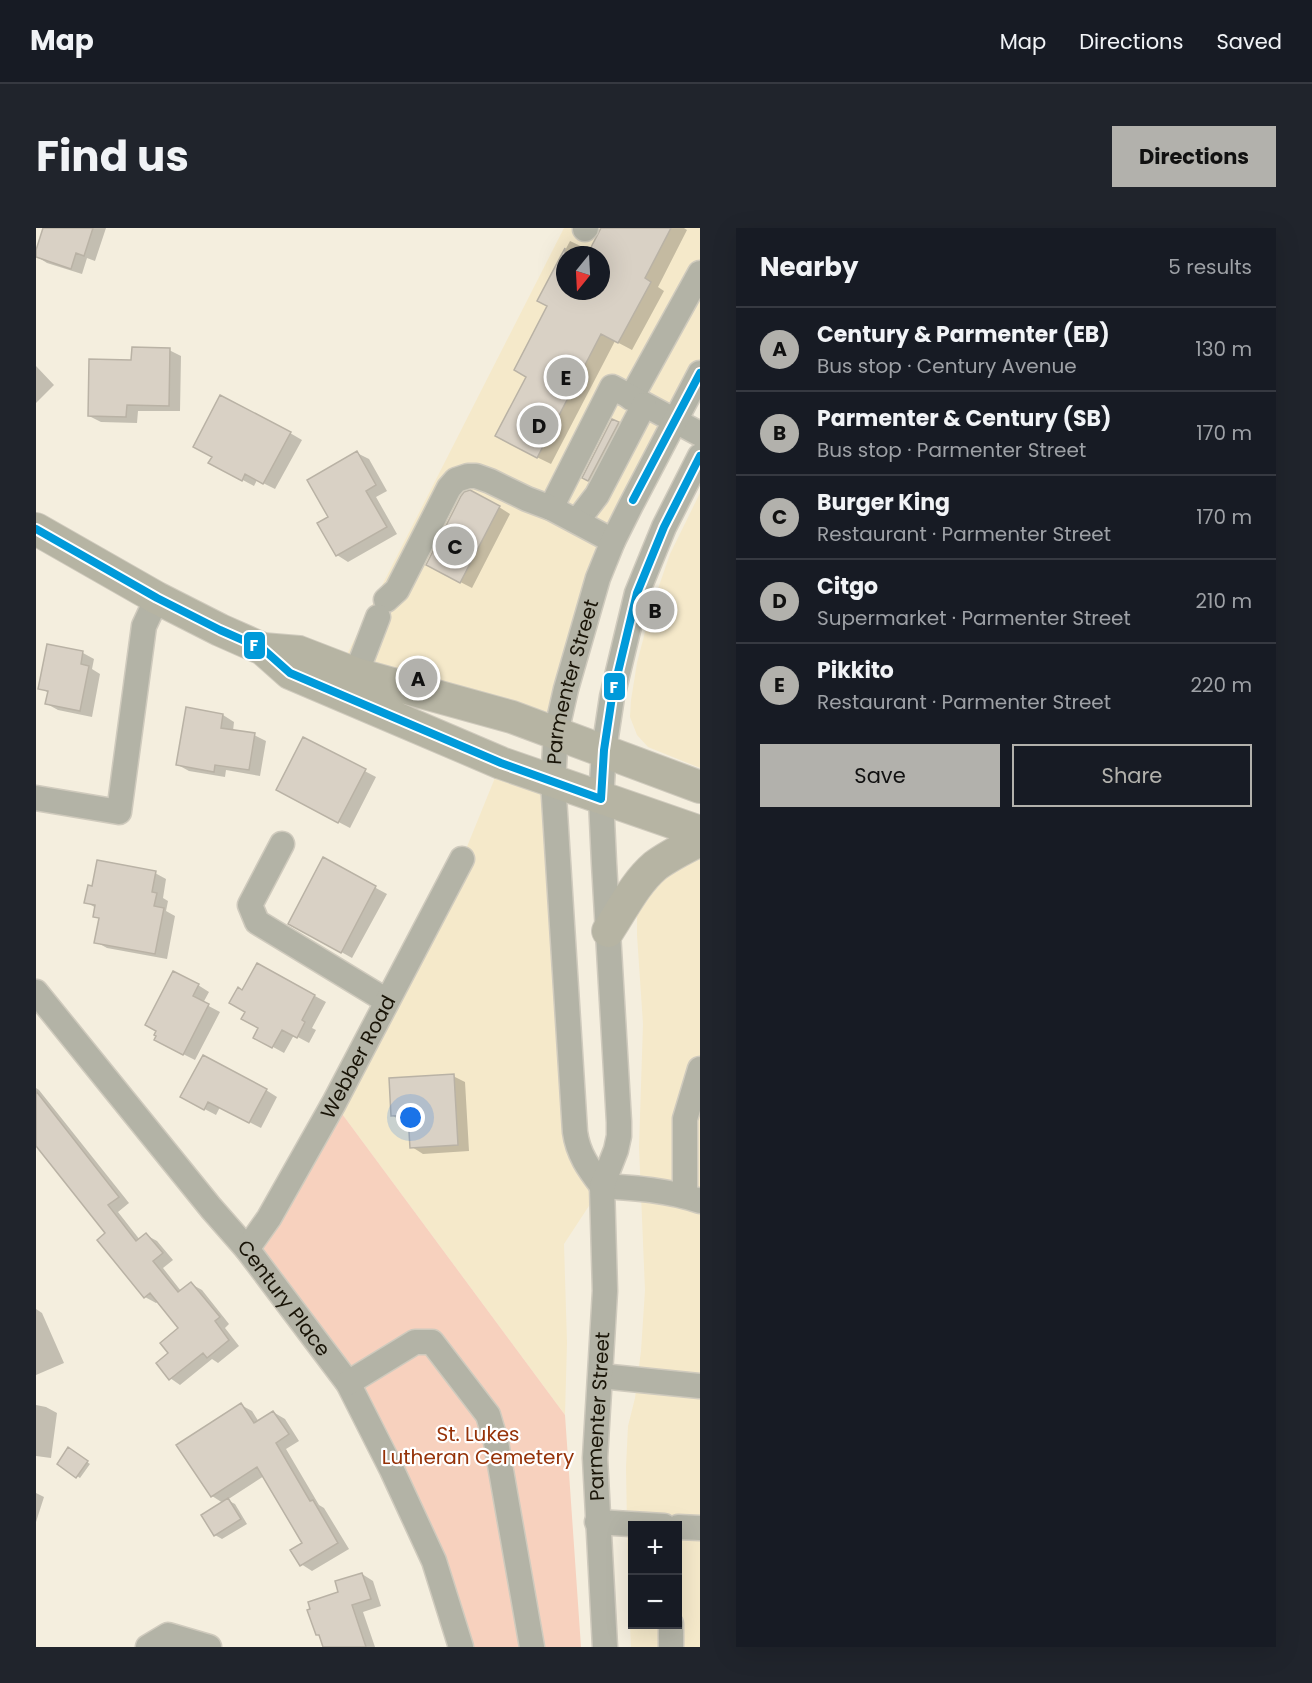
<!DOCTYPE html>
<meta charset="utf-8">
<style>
body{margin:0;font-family:Poppins,sans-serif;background:#20242c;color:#f1f3f6}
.controls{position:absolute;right:18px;bottom:18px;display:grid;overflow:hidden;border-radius:0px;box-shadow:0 6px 24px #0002}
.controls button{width:54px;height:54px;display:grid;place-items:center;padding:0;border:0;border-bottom:2px solid #363941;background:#171b24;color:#f1f3f6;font:30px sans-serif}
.compass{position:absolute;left:520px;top:18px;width:54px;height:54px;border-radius:50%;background:#171b24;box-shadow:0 6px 24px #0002;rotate:198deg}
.you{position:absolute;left:375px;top:890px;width:21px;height:21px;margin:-15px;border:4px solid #fff;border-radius:50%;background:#1a73e8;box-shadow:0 0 0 9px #1a73e833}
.badge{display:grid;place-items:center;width:39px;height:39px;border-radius:50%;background:#b2b1ac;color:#111;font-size:20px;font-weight:700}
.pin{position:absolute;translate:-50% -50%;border:3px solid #fff;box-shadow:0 2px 6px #0006}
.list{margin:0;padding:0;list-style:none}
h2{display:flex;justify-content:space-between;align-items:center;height:78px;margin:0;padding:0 24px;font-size:26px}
h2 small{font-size:20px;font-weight:400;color:#9ea1a6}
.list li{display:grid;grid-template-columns:39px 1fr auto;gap:18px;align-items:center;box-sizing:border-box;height:84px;padding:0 24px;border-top:2px solid #363941}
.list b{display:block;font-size:22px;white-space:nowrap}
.list p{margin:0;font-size:20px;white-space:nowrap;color:#9ea1a6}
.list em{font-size:20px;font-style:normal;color:#9ea1a6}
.actions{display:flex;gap:12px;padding:18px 24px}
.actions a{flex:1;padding:14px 0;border:2px solid #b2b1ac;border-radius:0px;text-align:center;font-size:21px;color:#b2b1ac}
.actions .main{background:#b2b1ac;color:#111}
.map{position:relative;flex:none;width:664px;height:1419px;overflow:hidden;border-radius:0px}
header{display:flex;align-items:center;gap:36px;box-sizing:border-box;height:84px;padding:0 30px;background:#171b24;border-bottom:2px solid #363941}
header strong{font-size:28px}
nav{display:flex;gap:33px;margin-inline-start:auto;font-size:21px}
.intro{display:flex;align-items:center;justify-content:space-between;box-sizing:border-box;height:144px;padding:0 36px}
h1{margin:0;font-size:42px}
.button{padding:15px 27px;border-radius:0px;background:#b2b1ac;color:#111;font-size:21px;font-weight:700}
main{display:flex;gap:36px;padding:0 36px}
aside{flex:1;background:#171b24;border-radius:0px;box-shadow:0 6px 24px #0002}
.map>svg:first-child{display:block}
.built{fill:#f5e9ca;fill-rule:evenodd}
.green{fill:#f7d1be}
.shadow{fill:#0003;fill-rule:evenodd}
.building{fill:#d9d1c5;stroke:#b9b2a5;stroke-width:1.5}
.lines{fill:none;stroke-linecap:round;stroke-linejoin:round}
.minor-casing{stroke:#cfcabd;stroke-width:27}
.major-casing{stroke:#cfcabd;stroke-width:34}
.minor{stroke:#b3b3a6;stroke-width:24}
.major{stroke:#b6b4a3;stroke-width:32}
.bus-1-casing{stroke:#fff;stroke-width:12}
.bus-1{stroke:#009ada;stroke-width:8}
.labels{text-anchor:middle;stroke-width:4.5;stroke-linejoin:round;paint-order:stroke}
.street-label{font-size:20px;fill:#191407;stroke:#fff}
.park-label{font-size:20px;fill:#953208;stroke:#fff}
.line-badge{stroke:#fff;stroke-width:2}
.badge-label{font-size:16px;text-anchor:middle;font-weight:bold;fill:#fff}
</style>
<header>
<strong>Map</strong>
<nav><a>Map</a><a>Directions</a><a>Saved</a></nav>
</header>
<div class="intro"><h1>Find us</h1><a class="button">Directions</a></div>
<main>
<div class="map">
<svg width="664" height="1419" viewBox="0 0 664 1419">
<rect width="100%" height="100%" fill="#f4eede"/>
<path class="built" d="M528 0H664V145L603 260 520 505 304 440ZM529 27H565V63H529Z
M664 265V540L612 519 601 507 594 489 595 472 601 435 615 381 634 326Z
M465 535 517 553 539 904 566 958 528 1016 531 1115 529 1187 298 875 426 631Z
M664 630V1419H595L592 1356 590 1239 592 1198 599 1170 605 1123 609 1062 603 919 607 796 601 707V687L603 679 617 652ZM596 1298H642V1396H596Z"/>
<path class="green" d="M298 875 529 1187 545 1419H425L356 1242 211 1021Z"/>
<path class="shadow" d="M9 0H70L59 33 51 30 46 46 11 35 0 28Z
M567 0H648L651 2 622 59 628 63 596 122 579 113 515 236 474 216 492 149 513 78 503 72 534 13 555 23ZM529 27H565V63H529Z
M133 122 145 128 144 183H102L101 195 65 194 53 188 97 133Z
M0 138 18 157 0 175Z
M577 193 585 197 556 254 548 250Z
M254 205 266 212 239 261 221 252 218 258 186 241Z
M321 225 333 231 351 263 340 269 361 306 312 334 301 327 294 289Z
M463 279 474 286 436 360 403 343Z
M47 425 58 431 56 441 64 446 56 489 22 482 11 476 13 465 4 460Z
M151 481 187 487 198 494 197 503 218 507 230 513 224 548 190 542 189 549 153 543 142 537Z
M268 511 340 549 314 600 253 568Z
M288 632 351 666 316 730 254 695Z
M119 645 130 651 127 670 132 673 130 683 139 688 131 731 71 720 60 714 64 691 59 688 60 680 50 674 57 660Z
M222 737 290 774 276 800 280 802 273 815 258 807 248 825 219 809 224 800 211 784 207 763Z
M162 757 173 764 167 775 184 784 159 832 131 818Z
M417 848 429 854 433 923 387 926 376 919 374 894H368L357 888Z
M0 860 3 862 93 975 82 984 104 1012 110 1007 121 1013 137 1032 127 1040 145 1063 155 1056 166 1062 193 1096 189 1100 203 1118 182 1135 176 1131 144 1157 134 1150V1126L144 1100 123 1073 120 1075 109 1069 63 1012 71 1005 0 906Z
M230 862 241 869 225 900 184 879 180 887 157 875Z
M0 1081 6 1085 28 1135 0 1147Z
M0 1177 10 1179 21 1185 15 1230 0 1228Z
M205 1177 216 1183 223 1194 237 1184 249 1191 263 1213 250 1221 283 1277 288 1280 313 1321 276 1343 265 1336 268 1315 228 1248 191 1272 199 1276 211 1296 186 1311 179 1307 187 1275 176 1268Z
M36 1223 54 1236 44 1250 23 1236Z
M0 1265 8 1269 0 1294Z
M326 1346 337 1353 345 1378 327 1384 339 1419H288L285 1409 281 1406 276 1382 304 1365Z"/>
<path class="building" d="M7 0H57L48 28 40 25 35 41 0 29V22Z
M565 0H635L609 50 615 54 582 115 565 106 501 230 459 208 490 149 478 142 511 78 501 73 529 20V63H565V27H551Z
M96 119 134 120 133 178 91 177 90 189 52 188 53 131 95 132Z
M184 167 255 204 227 256 209 246 206 253 172 235 176 229 157 219Z
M576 191 583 194 552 253 546 250Z
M321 223 340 257 330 263 351 299 300 328 281 295 292 289 271 252Z
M434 262 464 278 424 355 390 337 425 268 428 264Z
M11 416 47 423 45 436 53 438 44 483 9 476 12 463 2 461Z
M150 479 187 486 185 500 219 505 213 542 179 537 178 544 140 537Z
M267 509 330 541 302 595 240 562Z
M287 629 340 658 305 725 252 696Z
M61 632 120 643 116 664 121 665 118 678 128 680 119 726 58 715 63 690 57 689 59 677 48 675 52 657 56 658Z
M221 735 279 767 266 792 269 794 261 810 246 802 236 820 217 810 222 800 205 791 209 784 193 775 202 759 206 762Z
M137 743 163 756 157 768 173 776 147 827 118 812 120 808 118 807 120 803 109 797Z
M167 827 231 861 213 895 172 874 168 882 144 869Z
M418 846 422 917 374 920 372 887 355 888 353 850Z
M0 863 83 969 72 977 100 1013 110 1005 127 1025 117 1033 142 1064 155 1054 184 1089 179 1093 193 1112 171 1130 167 1125 133 1152 120 1135 132 1125 124 1115 142 1100 114 1065 108 1070 61 1012 69 1005 0 918Z
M205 1175 218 1195 237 1183 253 1206 240 1215 274 1273 277 1272 302 1315 264 1338 254 1322 266 1315 221 1239 175 1269 140 1217Z
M32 1219 52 1233 40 1250 21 1236Z
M192 1270 205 1291 178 1308 165 1287Z
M326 1345 335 1371 316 1377 330 1419H287L283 1407H280L271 1382 274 1381 272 1374 302 1364 299 1353Z"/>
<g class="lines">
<g class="minor-casing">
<g id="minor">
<path d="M549 1 550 0"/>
<path d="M595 170 664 45"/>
<path d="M515 280 576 159 664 206"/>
<path d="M541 293 561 267 608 177"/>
<path d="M350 372 361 362 413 260 420 252 432 248H440L454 253 491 271 515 280 577 313"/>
<path d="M320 446 342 389"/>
<path d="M0 570 83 584 108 398 121 370"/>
<path d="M246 616 214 677 221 694 351 773"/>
<path id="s1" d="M0 764 175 980 211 1021 312 1155 356 1242 398 1333 425 1419"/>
<path id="s2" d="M566 958C553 941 542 926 539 904L517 553 520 505 530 461 562 350 577 313 595 277 664 145"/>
<path d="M566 958C599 960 632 962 664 973"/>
<path d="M649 968V891L664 841"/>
<path id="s3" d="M211 1021 233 990 298 875 426 631"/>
<path d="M565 1148 664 1158"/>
<path d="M312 1155 379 1114H396L452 1187 460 1214 496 1419"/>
<path d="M561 1294 628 1298"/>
<path d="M642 1299 664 1300"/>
<path d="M112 1419 132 1407 173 1419"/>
<path id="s4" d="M569 1419 559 1230 569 1063 566 958 580 922 583 908V894L568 635 565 571 568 522 576 469 601 365 628 299 664 228"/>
<path d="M635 1419V1396"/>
</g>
</g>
<g class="major-casing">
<path id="major" d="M0 301 121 370 184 402 227 421 254 445 465 535 664 604
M227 421 263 424 320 446 476 489 664 559
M572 703C586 682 599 655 619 638 632 628 649 620 664 612"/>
</g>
<use href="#minor" class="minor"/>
<use href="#major" class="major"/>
<g class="bus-1-casing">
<path id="bus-1" d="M597 272 664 145
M0 301 121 370 184 402 227 421 254 445 465 535 565 571 568 522 576 469 601 365 628 299 664 228"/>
</g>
<use href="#bus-1" class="bus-1"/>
</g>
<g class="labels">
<g class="street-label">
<text dy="7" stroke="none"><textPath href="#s2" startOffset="514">Parmenter Street</textPath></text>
<text dy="7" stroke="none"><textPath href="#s3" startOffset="222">Webber Road</textPath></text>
<text dy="7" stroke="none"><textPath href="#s1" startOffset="394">Century Place</textPath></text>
<text dy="7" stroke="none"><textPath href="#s4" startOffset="231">Parmenter Street</textPath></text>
</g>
<g class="park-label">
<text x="442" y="1213">St. Lukes<tspan x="442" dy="23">Lutheran Cemetery</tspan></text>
</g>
</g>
<g class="line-badge">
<rect x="207" y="403" width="23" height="29" rx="6" fill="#009ada"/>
<rect x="567" y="444" width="23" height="29" rx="6" fill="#009ada"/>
</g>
<g class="badge-label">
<text x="218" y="423">F</text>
<text x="578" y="465">F</text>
</g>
</svg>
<div class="controls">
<button>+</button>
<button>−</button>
</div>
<svg class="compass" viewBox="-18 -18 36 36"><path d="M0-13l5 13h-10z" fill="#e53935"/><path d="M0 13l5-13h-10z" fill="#9ea1a6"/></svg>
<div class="you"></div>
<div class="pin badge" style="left:382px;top:450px">A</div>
<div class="pin badge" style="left:619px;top:382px">B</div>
<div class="pin badge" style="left:419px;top:318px">C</div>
<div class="pin badge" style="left:503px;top:197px">D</div>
<div class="pin badge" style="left:530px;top:149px">E</div>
</div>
<aside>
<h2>Nearby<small>5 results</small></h2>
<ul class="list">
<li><span class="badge">A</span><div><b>Century &amp; Parmenter (EB)</b><p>Bus stop · Century Avenue</p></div><em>130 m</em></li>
<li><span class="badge">B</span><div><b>Parmenter &amp; Century (SB)</b><p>Bus stop · Parmenter Street</p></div><em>170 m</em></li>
<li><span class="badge">C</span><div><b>Burger King</b><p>Restaurant · Parmenter Street</p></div><em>170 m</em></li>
<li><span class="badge">D</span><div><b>Citgo</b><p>Supermarket · Parmenter Street</p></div><em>210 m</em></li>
<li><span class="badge">E</span><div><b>Pikkito</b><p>Restaurant · Parmenter Street</p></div><em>220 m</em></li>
</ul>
<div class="actions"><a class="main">Save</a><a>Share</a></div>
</aside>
</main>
